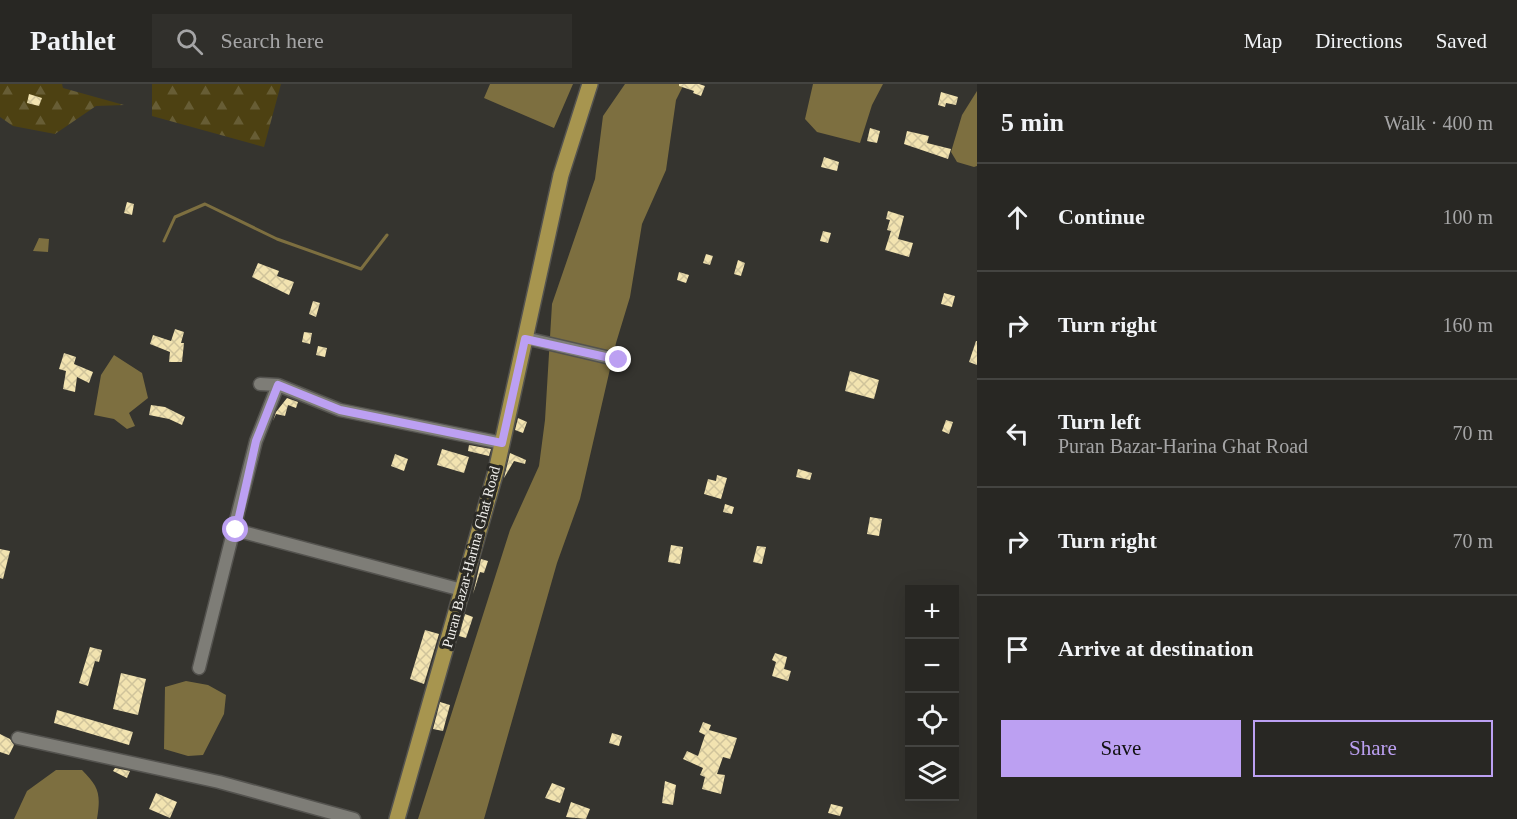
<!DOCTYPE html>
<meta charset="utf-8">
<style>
body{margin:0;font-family:"Times New Roman",serif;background:#302f2b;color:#f1f3f6}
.controls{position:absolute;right:18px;bottom:18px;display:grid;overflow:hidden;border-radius:0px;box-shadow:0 6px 24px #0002}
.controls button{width:54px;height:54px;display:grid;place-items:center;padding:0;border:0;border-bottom:2px solid #444441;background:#282723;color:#f1f3f6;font:30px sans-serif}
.stop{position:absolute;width:18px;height:18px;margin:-14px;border:4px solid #bca0f2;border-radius:50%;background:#fff}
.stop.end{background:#bca0f2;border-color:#fff;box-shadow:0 2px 6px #0008}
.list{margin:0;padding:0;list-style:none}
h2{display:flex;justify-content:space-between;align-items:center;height:78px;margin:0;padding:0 24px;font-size:26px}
h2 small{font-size:20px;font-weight:400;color:#a5a5a6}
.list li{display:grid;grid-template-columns:39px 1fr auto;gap:18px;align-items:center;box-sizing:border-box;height:108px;padding:0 24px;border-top:2px solid #444441}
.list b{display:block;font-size:22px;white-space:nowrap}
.list p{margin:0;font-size:20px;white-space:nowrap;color:#a5a5a6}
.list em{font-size:20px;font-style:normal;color:#a5a5a6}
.actions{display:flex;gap:12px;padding:18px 24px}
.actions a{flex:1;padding:14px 0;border:2px solid #bca0f2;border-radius:0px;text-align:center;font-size:21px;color:#bca0f2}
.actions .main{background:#bca0f2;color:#111}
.icon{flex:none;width:33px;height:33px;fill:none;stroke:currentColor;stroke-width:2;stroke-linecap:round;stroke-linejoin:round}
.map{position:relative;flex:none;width:977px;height:735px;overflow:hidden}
header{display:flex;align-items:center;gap:36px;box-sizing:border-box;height:84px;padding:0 30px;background:#282723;border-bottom:2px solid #444441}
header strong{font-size:28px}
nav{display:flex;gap:33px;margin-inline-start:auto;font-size:21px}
.search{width:420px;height:54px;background:#302f2b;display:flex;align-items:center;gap:15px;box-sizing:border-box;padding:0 21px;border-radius:0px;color:#a5a5a6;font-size:22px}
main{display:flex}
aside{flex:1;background:#282723}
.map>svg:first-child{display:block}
.forest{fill:url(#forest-firs)}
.water{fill:#7d6f40}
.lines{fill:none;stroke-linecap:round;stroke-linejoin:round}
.stream{stroke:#7d6f40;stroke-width:3}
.building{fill:url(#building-cross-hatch)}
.minor-casing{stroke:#54534f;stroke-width:15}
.major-casing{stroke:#54534f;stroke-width:18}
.minor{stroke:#7e7d77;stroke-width:12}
.major{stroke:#a7954f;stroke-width:15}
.route{stroke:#bca0f2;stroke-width:8}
.labels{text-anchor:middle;stroke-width:6;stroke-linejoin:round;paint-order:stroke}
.street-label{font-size:15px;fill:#f1f0ed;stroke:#2b2a26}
</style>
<header>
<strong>Pathlet</strong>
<div class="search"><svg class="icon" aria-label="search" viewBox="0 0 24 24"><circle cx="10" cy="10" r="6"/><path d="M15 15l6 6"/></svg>Search here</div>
<nav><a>Map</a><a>Directions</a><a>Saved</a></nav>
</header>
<main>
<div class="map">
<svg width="977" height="735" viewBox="0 0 977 735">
<defs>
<pattern id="forest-firs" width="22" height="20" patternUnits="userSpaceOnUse" patternTransform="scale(1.5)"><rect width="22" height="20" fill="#4d4112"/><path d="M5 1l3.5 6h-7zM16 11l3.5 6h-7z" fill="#675d35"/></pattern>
<pattern id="building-cross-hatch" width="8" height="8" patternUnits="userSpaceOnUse" patternTransform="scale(1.5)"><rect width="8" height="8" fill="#f2e3b0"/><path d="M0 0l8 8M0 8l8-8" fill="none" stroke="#d0c49b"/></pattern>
</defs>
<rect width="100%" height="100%" fill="#35342f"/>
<path class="forest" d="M0 0H62L63 4 124 21 96 22 55 50 13 42 0 33Z
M152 0H281L264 63 152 32Z"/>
<path class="water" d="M490 0H573L554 44 484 14Z
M625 0H684L676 16 666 86 642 140 630 213 616 259 580 415 557 479 484 735H418L510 446 539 382 545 336 552 220 595 95 603 32Z
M813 0H883L872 21 860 59 817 48 805 35Z
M977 7V82L974 83 957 78 951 68 962 31Z
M39 154 49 155 48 168 33 167Z
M114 271 142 289 148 314 129 329 135 342 127 345 114 335 94 331 101 291Z
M186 597 208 601 226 611 224 630 203 671 188 672 164 665 165 603Z
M56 686H82C99 703 101 710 97 735H14L27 707Z"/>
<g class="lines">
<path class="stream" d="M164 157 175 133 205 120 277 155 361 185 387 151"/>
</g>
<path class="building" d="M679 0H699L705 2 701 12 693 9 694 7 679 2Z
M941 8 958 13 956 21 946 19 945 23 938 21Z
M29 10 42 14 39 22 27 19Z
M870 44 880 47 877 59 867 57Z
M907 47 929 52 927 59 951 65 948 75 904 60Z
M824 73 839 78 837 87 821 83Z
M127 118 134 120 132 131 124 129Z
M888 127 904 132 898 155 913 159 909 173 885 166 891 147 887 146 890 136 886 135Z
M823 147 831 149 828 159 820 157Z
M706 170 713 172 710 181 703 179Z
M738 176 745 179 741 192 734 190Z
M258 179 279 187 277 192 294 198 289 211 252 193Z
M679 188 689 191 686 199 677 196Z
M944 209 955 212 952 223 941 220Z
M313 217 320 219 316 233 309 230Z
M175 245 184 248 181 259H184L182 278H169L170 268 150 260 153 251 171 257Z
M304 248 312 249 310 260 302 258Z
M976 257H977V281L969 278Z
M318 262 327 264 325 273 316 271Z
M64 269 76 273 74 280 93 288 89 299 77 293 75 308 63 305 66 287 59 285Z
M850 287 879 296 874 315 845 307Z
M287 314 298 318 296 324 288 321 285 332 276 330 273 337 276 328Z
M151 321 165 323 185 333 182 341 169 335 149 331Z
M518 334 527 338 523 349 515 346Z
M946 336 953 338 949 350 942 347Z
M469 361 491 365 489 372 468 367Z
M442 365 469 373 464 389 437 381Z
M510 369 526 376 525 380 514 377 504 394Z
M395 370 408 375 404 387 391 382Z
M798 385 812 389 810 396 796 393Z
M717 391 727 394 721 415 704 410 708 395 716 397Z
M725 420 734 423 732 430 723 428Z
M870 433 882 435 879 452 867 450Z
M671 461 683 463 680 480 668 478Z
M757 462 766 463 762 480 753 478Z
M0 465 10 467 3 495 0 494Z
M481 475 488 477 484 489 480 488 473 510Z
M465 530 473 533 466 554 459 552Z
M425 546 439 550 424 600 410 595Z
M90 563 102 566 99 578 95 577 88 602 79 599Z
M775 569 787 573 784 585 791 587 788 597 772 592 776 578 772 576Z
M121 589 146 595 138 631 113 625Z
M440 618 450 621 443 647 433 645Z
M57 626 133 648 129 661 54 639Z
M703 638 711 641 709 646 737 654 730 675 723 673 717 690 725 691 721 710 702 705 705 693 700 691 703 684 683 675 687 667 698 672 705 651 699 648Z
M612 649 622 652 619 662 609 659Z
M0 650 10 655 14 661 9 671 0 668Z
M115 684 130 687 127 694 113 687Z
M665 697 676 701 673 721 662 719Z
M552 699 565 704 560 719 545 714Z
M156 709 177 718 170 734 149 725Z
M571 718 590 725 586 735 566 733Z
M831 720 843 723 840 732 828 729Z"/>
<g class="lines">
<g class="minor-casing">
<path id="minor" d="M525 254 619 276
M260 300 278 301 340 326 502 359
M235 446 462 506
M199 584 256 357 278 301
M18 654 219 698 354 735"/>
</g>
<g class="major-casing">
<path id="major" d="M397 735 496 387 561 91 590 0"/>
</g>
<use href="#minor" class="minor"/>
<use href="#major" class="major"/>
</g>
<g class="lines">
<path class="route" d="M236 446 256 357 278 301 340 326 502 359 525 255 619 276"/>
</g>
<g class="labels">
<g class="street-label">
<text transform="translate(471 473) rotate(-75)" y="5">Puran Bazar-Harina Ghat Road</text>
</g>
</g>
</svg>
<div class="controls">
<button>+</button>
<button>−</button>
<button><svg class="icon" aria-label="locate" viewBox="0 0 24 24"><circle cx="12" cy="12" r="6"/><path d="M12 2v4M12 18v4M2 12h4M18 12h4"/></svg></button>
<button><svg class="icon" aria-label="layers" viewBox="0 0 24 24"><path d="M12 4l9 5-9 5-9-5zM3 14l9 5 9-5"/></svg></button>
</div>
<div class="stop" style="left:236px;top:446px"></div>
<div class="stop end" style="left:619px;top:276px"></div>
</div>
<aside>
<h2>5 min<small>Walk · 400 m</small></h2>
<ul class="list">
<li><svg class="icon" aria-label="ahead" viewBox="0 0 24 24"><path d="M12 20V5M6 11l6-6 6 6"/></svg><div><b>Continue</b></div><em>100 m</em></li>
<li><svg class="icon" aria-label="right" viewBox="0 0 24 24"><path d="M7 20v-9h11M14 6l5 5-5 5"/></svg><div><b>Turn right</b></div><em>160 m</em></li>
<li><svg class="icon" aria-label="left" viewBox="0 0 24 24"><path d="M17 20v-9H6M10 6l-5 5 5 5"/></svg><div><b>Turn left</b><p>Puran Bazar-Harina Ghat Road</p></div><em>70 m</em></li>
<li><svg class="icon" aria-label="right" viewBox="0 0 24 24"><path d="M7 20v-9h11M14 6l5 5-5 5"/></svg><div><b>Turn right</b></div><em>70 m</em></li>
<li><svg class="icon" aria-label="arrive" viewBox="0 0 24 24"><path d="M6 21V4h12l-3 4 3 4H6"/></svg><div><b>Arrive at destination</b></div></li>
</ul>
<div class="actions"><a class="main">Save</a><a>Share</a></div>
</aside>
</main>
